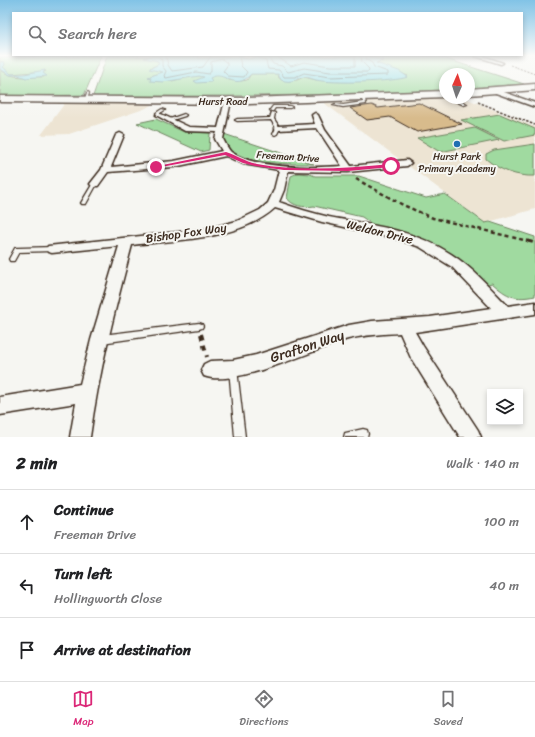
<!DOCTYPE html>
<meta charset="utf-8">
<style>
body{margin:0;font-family:Sriracha,sans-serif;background:#f6f6f6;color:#202124}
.controls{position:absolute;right:12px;bottom:12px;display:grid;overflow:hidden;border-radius:0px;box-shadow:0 2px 6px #0003}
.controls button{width:36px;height:36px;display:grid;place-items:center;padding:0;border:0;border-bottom:1px solid #e0e0e0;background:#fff;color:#202124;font:20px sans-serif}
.compass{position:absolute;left:439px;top:68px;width:36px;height:36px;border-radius:50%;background:#fff;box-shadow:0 2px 6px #0003;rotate:3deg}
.stop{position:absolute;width:12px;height:12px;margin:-9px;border:3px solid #db2777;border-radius:50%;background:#fff}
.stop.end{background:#db2777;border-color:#fff;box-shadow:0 1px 4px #0008}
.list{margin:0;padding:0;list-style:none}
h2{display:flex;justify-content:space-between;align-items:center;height:52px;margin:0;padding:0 16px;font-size:17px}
h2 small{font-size:13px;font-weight:400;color:#757577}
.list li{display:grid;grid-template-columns:26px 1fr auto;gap:12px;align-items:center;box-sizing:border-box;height:64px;padding:0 16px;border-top:1px solid #e0e0e0}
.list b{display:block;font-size:15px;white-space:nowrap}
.list p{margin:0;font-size:13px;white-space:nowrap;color:#757577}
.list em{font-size:13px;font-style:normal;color:#757577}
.icon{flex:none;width:22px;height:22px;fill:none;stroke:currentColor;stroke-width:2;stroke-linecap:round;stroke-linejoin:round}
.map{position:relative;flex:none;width:535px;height:437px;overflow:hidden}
.search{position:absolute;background:#fff;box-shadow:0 2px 6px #0003;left:12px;right:12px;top:12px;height:44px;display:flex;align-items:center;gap:10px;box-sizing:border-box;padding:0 14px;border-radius:0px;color:#757577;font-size:15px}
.sheet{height:244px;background:#fff}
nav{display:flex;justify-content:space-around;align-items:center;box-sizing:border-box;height:56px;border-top:1px solid #e0e0e0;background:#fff;font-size:11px;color:#757577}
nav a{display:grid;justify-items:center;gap:2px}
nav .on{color:#db2777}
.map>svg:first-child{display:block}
.built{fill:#ede4d3}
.green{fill:#a0daa0;stroke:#6e825f}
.water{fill:#88d9e2;stroke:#699394}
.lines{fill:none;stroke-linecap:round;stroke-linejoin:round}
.shore{stroke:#5a706c;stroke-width:1}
.building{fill:#d8bb8c;stroke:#3b2a1e}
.service-casing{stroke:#3b2a1e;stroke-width:2.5}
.minor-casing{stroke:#3b2a1e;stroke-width:3}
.primary-casing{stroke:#3b2a1e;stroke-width:3}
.path-far4{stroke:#3b2a1e;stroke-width:1;stroke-dasharray:2 1.5;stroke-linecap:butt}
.path-far3{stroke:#3b2a1e;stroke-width:1.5;stroke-dasharray:2.5 1.5;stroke-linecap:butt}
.path-far2{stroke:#3b2a1e;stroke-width:2.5;stroke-dasharray:4 3;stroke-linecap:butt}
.path-far1{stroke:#3b2a1e;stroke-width:3;stroke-dasharray:5 3.5;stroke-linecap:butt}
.path{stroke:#3b2a1e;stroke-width:4;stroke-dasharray:6 5;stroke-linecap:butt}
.service{fill:#f6f6f2;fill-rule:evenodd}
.minor{fill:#f6f6f2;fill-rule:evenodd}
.primary{fill:#f6f6f2;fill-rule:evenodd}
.route{fill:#db2777}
.poi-dot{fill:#1f6fb2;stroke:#f6f6f2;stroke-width:1.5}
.labels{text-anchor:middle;stroke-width:4;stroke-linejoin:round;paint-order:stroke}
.far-street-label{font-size:10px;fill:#3b2a1e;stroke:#f6f6f2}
.far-poi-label{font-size:10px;fill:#3b2a1e;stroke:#f6f6f2}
.street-label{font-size:12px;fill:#3b2a1e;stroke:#f6f6f2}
.near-street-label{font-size:14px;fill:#3b2a1e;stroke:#f6f6f2}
</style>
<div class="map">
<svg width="535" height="437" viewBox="0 0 535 437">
<rect width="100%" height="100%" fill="#f6f6f2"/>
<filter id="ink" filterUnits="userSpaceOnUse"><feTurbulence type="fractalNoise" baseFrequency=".025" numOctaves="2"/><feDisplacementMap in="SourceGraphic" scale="8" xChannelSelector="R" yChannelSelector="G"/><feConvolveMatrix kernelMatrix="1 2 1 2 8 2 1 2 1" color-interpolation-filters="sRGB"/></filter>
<g filter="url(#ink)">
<path class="built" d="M432 98H465L535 127V209L485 223 324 103Z
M65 103 88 104 90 103H155L144 109 69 134 41 135Z"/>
<path class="green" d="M101 56 84 95 0 96V69C11 80 30 76 44 77L42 73 46 71 11 74 2 67 5 64 4 62H0V57Z
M107 56H151L144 58 153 59 159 62V64L150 68 163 72 148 77 172 81 192 76H204L203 79 217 75 222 76 229 80 241 81 247 80 251 74H278L279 78 289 81 297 80 304 77 316 80 337 81 402 78 408 76 377 64 376 63 383 61 367 56H437L524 84 469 88V74H445V90H441C325 97 209 96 93 96Z
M500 114 535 129V135L504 141 461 120Z
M156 119 184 132 210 133 209 150 201 152 137 123Z
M475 128 499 140 440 152 417 138Z
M224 134 314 164C292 164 247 165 231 151 228 148 225 144 223 141Z
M535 144V176C517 177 499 170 486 159V154L494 150Z
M298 173 310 174 315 176H359L426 198 445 194 485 223 490 222 535 237V296C515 300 508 297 492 283L488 284 460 260 423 239 409 233 373 225 362 217 314 206C304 208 292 206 287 198L291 176Z"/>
<path class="water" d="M151 56H200L198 58H202L244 56 242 58 249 59 258 56H367L383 60 376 63 399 71 408 77C393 82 333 84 316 80 312 79 309 77 304 77 295 78 293 84 281 80L278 74H251C234 93 225 69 210 78L212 81 211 82 197 83 194 81 204 77 199 76 163 82 150 81 151 78 148 77 163 72 149 69 159 64 158 61 144 58Z
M0 62H4L5 65 3 67 11 74H24L45 70 43 73 47 76 26 78 18 75H10L0 69Z"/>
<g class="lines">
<path class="shore" d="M158 56 162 60V66L166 71 164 76 166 78 196 72 209 74 211 71V62L222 59 227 63V66L223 71 228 76 244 77 247 72 241 66 239 56
M166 56 168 65 172 71 203 67 211 56
M256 56 266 61 268 69 279 70 284 77H295L304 73 330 77 388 75V72L374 67 372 63 367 60 366 56
M268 56 273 64 282 66 288 72 304 68 330 72H368L369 69 362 62 361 56
M276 56 291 66 304 62 330 66H355V56"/>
</g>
<path class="building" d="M419 103 462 124 417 132 390 117 367 120 350 108 372 105 378 108Z"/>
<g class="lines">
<g class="service-casing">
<path id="service" d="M88 92 89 93 87 100 84 101 87 93Z
M360 97 365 99 366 104 343 107 333 105 335 104 343 105 363 102V101L359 98Z
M449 98H453L467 104 464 105Z
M273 106H290L292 107 290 108H275L273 111H271L270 110Z
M162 109 165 110 160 113V116H158L156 113Z
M272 112 275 113 274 119 280 128 277 134 275 135 273 134 276 128 271 120 237 121 235 120 237 119 270 118Z
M184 114 186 115 185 116 169 121 167 120Z
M93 183H97V184L86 204H82L81 203Z
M52 247H54L55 249 54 251 19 252 14 261H10L9 259 15 248H17Z
M199 323 202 324 203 326 202 328 199 329 102 343 99 342 98 339 99 336 102 335Z
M233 365 236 366 237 369 245 437H235L229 369 230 366Z
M363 429 367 430 368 434 367 437H344L345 433Z"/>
</g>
<g class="minor-casing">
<path id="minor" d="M475 56H483L503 63 501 64Z
M495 89 535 103V107L493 92V90Z
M228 99 231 101 223 139C225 143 228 149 231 152 258 170 311 168 342 166L317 128 278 130 274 128 278 126 315 124 312 115 315 113 318 115 325 130 351 166 407 160 411 163 407 166 348 172 288 171 284 190 279 202C295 208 312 213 329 217 371 225 415 230 451 254 473 268 490 288 508 306L535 302V314L415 332 423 346 478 430 481 437H460L411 358 400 333C383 334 365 335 348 339 315 349 234 388 204 376L201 370 204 364 210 361 233 360 256 355 349 325 372 321 430 317 491 308 452 267 420 247 394 238 322 222 275 208C240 240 177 240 132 245 115 309 99 371 90 437H70L76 403 0 415V397L80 384 91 340 119 246 52 253 48 252 46 249 48 246 206 229 237 221 260 210 268 203 274 190 279 170 243 164 226 156 174 167 108 172 98 186H92L90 184 101 170 116 135 120 133 124 135 111 167 174 161 222 151 215 139 217 132 185 131 156 115 161 114 189 127 218 128 225 101Z"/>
</g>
<g class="primary-casing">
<path id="primary" d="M535 84V90L469 95V89Z
M445 91V97L249 104 0 102V96L249 98Z"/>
</g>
<path class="path-far4" d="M510 65 535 74"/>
<path class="path-far3" d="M478 102 535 125"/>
<path class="path-far2" d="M356 179 403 205 433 218 532 242"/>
<path class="path-far1" d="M528 241 535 243"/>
<path class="path" d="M201 334 207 357"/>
<use href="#service" class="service"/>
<use href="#minor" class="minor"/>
<use href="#primary" class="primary"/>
</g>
</g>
<linearGradient id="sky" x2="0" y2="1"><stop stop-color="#81c3e6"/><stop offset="0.47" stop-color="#fbfbf9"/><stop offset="1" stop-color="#fbfbf9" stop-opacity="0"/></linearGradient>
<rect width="535" height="118" fill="url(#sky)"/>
<path class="route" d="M226 152C236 155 246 162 257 164 301 172 347 168 391 164L394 166 391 167 348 171 284 170 255 166 243 163 225 155 156 168 153 167Z"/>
<circle class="poi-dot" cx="457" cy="144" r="4"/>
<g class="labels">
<g class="far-street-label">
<text x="223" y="105">Hurst Road</text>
<text transform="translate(288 156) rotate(4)" y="4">Freeman Drive</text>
</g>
<g class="far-poi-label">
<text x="457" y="160">Hurst Park<tspan x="457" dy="12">Primary Academy</tspan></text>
</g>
<g class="street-label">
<text transform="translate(380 232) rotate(14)" y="4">Weldon Drive</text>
<text transform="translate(186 233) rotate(-8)" y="4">Bishop Fox Way</text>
</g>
<g class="near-street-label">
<text transform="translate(307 346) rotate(-18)" y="5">Grafton Way</text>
</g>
</g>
</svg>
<div class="controls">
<button><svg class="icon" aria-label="layers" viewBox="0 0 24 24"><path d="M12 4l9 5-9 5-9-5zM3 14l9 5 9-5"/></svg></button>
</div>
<svg class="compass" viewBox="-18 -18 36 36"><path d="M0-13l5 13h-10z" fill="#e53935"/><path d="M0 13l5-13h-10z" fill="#757577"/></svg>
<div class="stop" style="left:391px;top:166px"></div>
<div class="stop end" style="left:156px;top:167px"></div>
<div class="search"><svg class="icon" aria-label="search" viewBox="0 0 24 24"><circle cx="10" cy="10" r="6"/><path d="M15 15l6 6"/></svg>Search here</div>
</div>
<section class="sheet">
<h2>2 min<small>Walk · 140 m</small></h2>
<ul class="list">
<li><svg class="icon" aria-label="ahead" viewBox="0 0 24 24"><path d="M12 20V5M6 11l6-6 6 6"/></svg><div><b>Continue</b><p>Freeman Drive</p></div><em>100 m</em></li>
<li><svg class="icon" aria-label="left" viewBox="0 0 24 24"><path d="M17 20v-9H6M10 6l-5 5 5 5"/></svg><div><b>Turn left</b><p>Hollingworth Close</p></div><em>40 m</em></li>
<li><svg class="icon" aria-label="arrive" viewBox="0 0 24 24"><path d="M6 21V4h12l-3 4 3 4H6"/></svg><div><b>Arrive at destination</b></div></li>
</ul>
</section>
<nav>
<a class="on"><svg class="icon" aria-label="map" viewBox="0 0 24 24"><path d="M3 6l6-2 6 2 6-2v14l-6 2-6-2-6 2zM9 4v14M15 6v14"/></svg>Map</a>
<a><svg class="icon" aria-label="directions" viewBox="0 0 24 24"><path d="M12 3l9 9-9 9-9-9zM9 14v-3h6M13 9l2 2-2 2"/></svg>Directions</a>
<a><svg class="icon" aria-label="saved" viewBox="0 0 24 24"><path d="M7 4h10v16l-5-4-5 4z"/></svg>Saved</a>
</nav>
